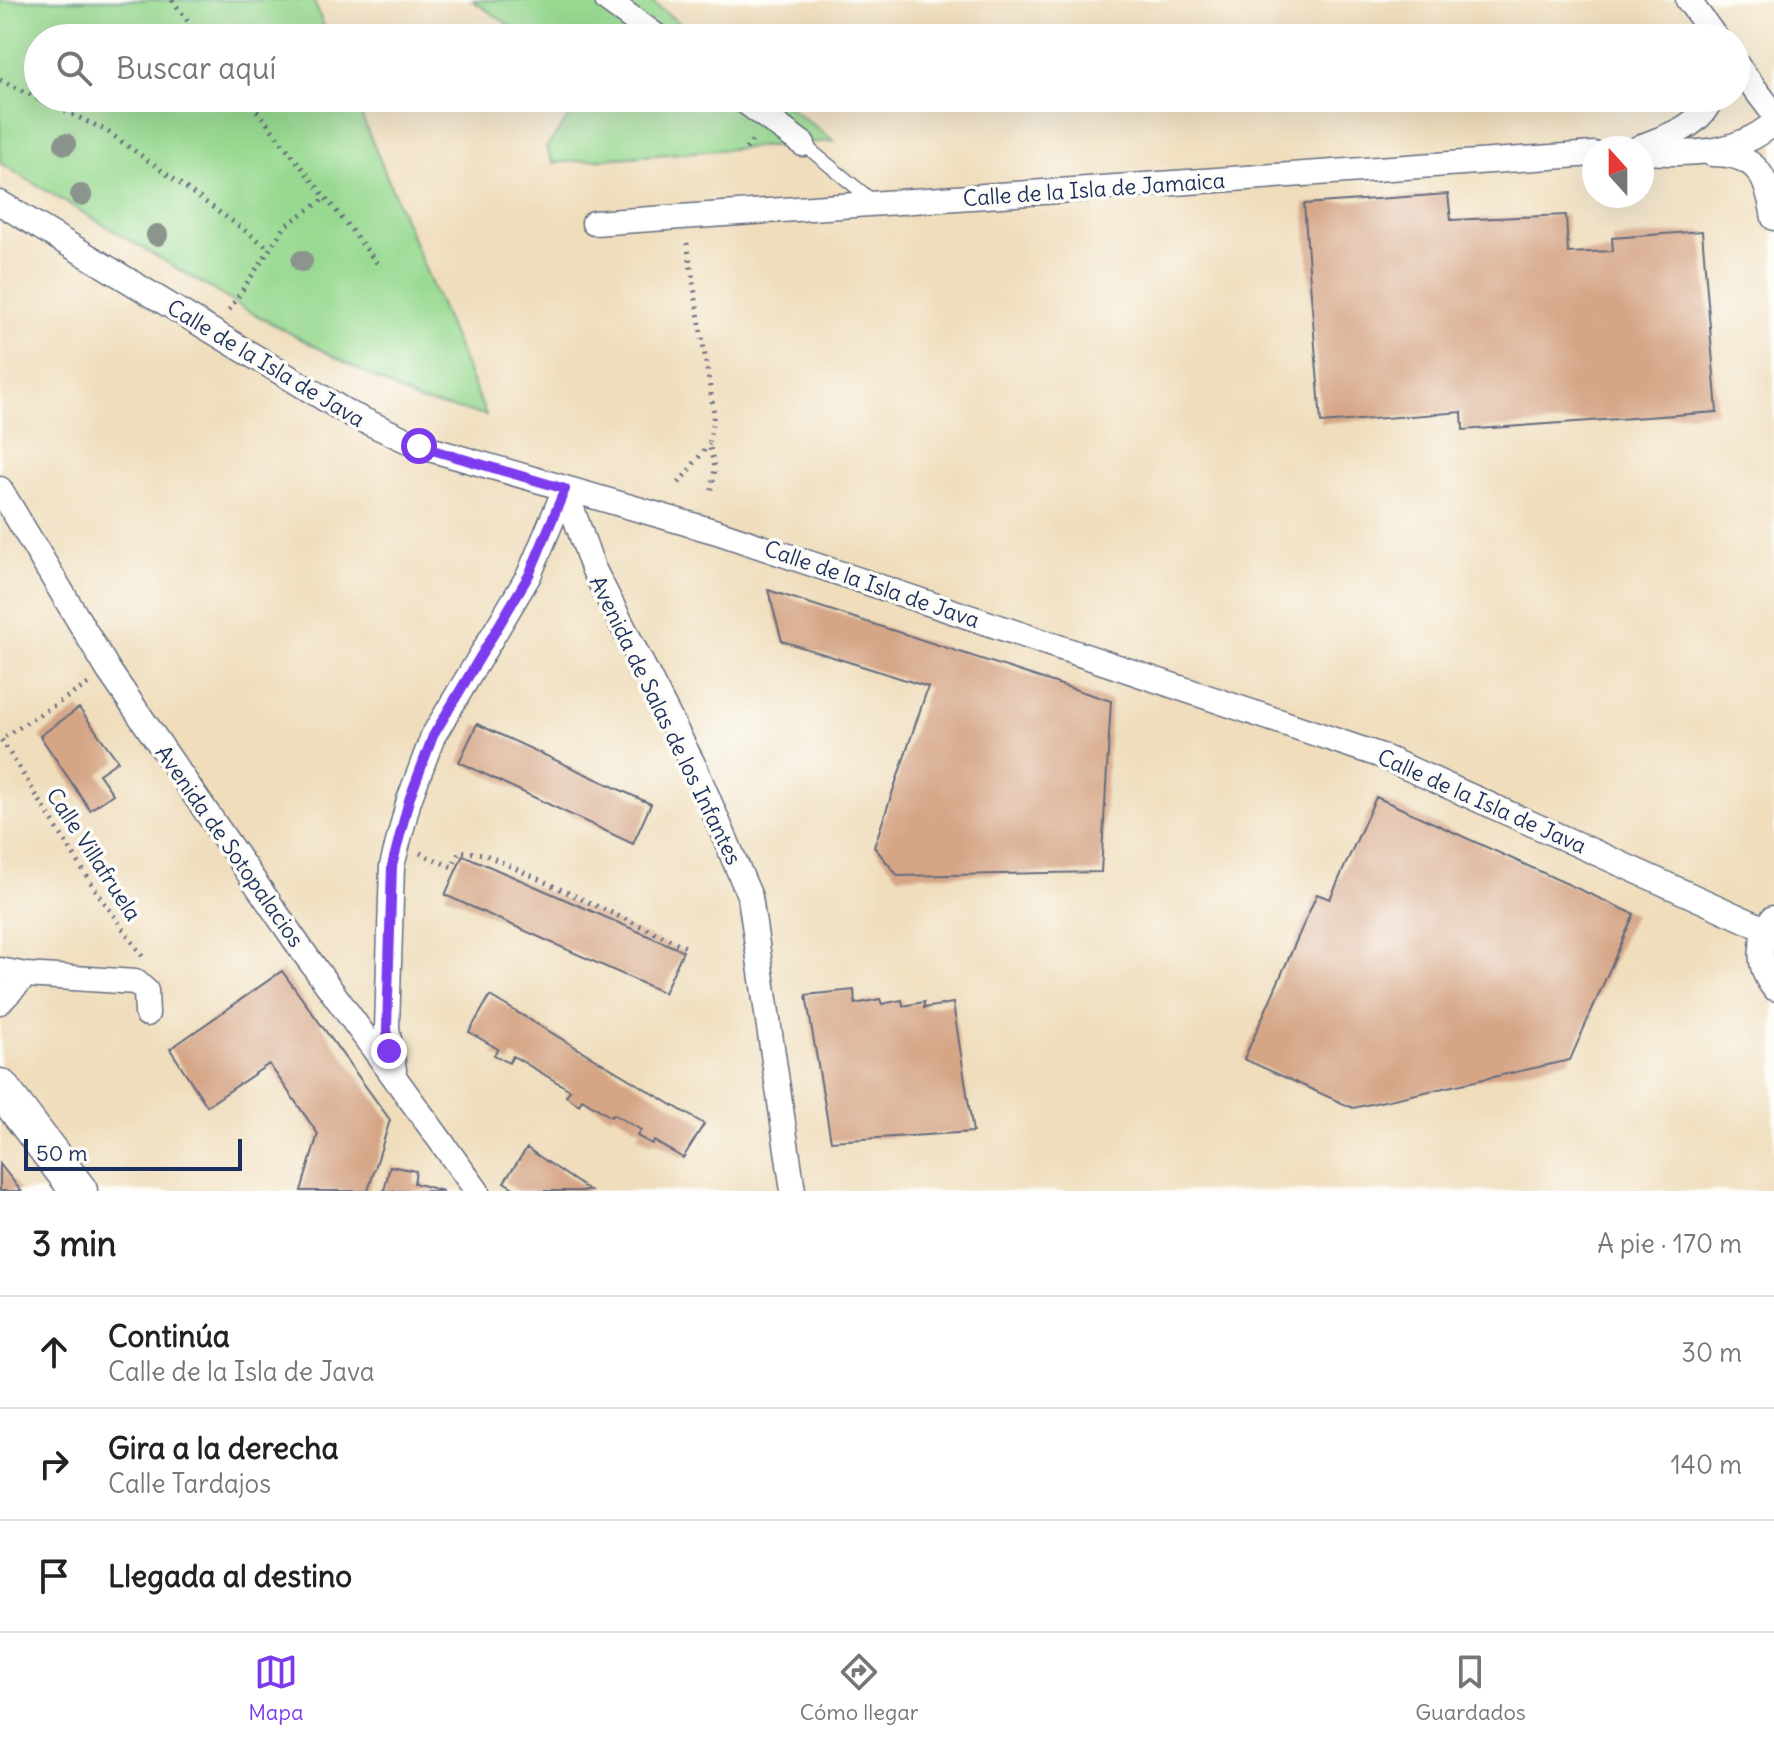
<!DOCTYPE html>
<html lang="es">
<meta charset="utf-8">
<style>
body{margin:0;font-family:Delius,sans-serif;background:#f6f6f6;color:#222}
.compass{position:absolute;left:1582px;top:136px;width:72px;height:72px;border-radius:50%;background:#fff;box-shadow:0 8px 32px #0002;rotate:339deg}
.scale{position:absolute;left:24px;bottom:20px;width:218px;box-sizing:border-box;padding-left:8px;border:4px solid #1b2f5e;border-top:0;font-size:22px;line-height:28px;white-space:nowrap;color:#1b2f5e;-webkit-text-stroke:6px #fdfcf7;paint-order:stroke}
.stop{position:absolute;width:24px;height:24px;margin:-18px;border:6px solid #7c3aed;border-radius:50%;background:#fff}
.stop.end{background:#7c3aed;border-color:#fff;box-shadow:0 2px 8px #0008}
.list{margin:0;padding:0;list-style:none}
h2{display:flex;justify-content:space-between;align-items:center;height:104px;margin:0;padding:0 32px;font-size:34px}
h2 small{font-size:26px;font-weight:400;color:#767676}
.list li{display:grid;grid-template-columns:52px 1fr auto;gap:24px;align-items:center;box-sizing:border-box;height:112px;padding:0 32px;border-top:2px solid #e0e0e0}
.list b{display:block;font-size:30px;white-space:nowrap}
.list p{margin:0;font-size:26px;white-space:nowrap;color:#767676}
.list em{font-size:26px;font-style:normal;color:#767676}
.icon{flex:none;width:44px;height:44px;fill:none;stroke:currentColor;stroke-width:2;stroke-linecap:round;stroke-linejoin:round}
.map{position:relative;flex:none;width:1774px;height:1191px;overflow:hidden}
.search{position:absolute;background:#fff;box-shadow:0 8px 32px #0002;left:24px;right:24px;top:24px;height:88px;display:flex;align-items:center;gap:20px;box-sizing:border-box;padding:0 28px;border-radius:44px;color:#767676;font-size:30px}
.sheet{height:440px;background:#fff}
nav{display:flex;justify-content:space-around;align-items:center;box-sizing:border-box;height:112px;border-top:2px solid #e0e0e0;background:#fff;font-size:22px;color:#767676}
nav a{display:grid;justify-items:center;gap:4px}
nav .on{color:#7c3aed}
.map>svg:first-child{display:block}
.green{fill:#97d990;stroke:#598477;stroke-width:2}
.building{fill:#d5a586}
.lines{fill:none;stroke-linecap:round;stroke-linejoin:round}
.service-casing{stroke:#656c7f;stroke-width:15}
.minor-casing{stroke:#656c7f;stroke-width:27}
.secondary-casing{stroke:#656c7f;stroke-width:39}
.path{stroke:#656c7f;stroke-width:5;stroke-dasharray:2 6;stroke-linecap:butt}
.service{stroke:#fff;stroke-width:12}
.minor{stroke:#fff;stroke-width:24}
.secondary{stroke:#fff;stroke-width:36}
.tree{fill:#8b958e}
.route{stroke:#7c3aed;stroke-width:10}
.labels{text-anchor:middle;stroke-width:7;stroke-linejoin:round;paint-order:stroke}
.street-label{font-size:22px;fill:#1b2f5e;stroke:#fdfcf7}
</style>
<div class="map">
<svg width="1774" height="1191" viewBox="0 0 1774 1191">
<rect width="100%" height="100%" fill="#fdfcf7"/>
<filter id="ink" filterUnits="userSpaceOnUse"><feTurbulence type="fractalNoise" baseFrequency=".0125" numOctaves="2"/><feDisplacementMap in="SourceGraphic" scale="16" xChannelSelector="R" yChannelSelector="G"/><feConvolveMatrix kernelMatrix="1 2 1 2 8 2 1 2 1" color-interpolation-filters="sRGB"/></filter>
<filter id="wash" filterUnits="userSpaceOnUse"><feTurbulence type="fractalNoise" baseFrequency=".006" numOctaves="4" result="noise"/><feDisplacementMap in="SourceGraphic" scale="32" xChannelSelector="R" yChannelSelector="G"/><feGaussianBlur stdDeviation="1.8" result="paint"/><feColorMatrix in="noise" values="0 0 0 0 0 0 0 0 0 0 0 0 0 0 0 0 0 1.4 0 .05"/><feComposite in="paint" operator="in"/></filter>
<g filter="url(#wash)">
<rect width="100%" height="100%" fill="#efddbb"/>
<path class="green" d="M0 0H313L329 38H38V98H354L486 415 418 401 250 312 0 163Z
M472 0H649L699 38H528Z
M583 98H777L834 141 553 163 546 148Z"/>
<g id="blocks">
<path class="building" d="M1448 194 1451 220 1566 215 1568 253 1613 251 1612 238 1702 231 1717 412 1463 430 1462 412 1321 423 1304 204Z
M768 590 1111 701 1101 872 898 876 874 847 928 687 782 641Z
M79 708 118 761 99 774 113 794 90 810 40 736Z
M477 724 651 804 633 844 459 762Z
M1376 797 1634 914 1570 1060 1353 1108 1244 1059 1317 894 1330 899Z
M463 855 683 951 664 993 445 895Z
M282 971 390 1120 368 1191H301L318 1134 269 1064 207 1106 170 1049Z
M854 990 855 1004 880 999 882 1004 902 1000 903 1006 924 1002V1008L953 1003 973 1132 831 1141 806 995Z
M490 996 704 1124 683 1158 654 1141 652 1144 637 1136 641 1130 613 1114 611 1117 582 1099 579 1105 566 1096 570 1090 513 1056 509 1063 494 1055 498 1049 469 1032Z
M527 1148 590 1191H518L504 1182Z
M0 1164 21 1191H0Z
M390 1166 416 1171 414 1183 443 1191H384Z"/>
</g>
</g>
<g filter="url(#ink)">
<use href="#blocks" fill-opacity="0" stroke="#656c7f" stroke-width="2"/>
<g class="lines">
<g class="service-casing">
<path id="service" d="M803 144 874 202"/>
</g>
<g class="minor-casing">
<path id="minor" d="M607 0 659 38
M1688 0 1716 38
M1736 64 1774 114
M740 98 803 144
M1640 147C1665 137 1701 127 1711 98
M1642 152C1689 154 1735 156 1774 123
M1712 154C1758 154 1767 176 1774 218
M0 203 348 413 419 446 717 532 1379 755 1774 933
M594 223 1594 154
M0 489 109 671 299 946 477 1191
M565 489 593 568 695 768 750 897 793 1191
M1773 918C1758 940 1757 967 1774 988
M0 970 26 975 136 982 146 991 147 1014
M0 1002 26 975
M394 1070 387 1028 392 866 409 800 433 736 529 575 565 489"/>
</g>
<g class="secondary-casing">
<path id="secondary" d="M0 1087 79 1191"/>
</g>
<path class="path" d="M172 0 201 38
M0 80 107 131 269 248
M247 98 377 263
M746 149 755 137
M687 243 714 413 709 444 715 468 711 494
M229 310 286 225 326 198
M679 483 709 444
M88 684 1 739 95 889 143 957
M420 853 452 867 460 851 484 854 690 949"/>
<use href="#service" class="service"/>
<use href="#minor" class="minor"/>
<use href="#secondary" class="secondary"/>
</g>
<g class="tree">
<circle cx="65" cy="144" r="11"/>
<circle cx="81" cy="195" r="11"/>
<circle cx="157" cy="235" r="11"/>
<circle cx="302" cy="261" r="11"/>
</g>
</g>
<g class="lines" filter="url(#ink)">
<path class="route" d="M389 1051 387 1028 392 866 409 800 433 736 529 575 565 489 419 446"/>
</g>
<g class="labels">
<g class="street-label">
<text transform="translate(1094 189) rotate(-4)" y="8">Calle de la Isla de Jamaica</text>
<text transform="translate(266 363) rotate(31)" y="8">Calle de la Isla de Java</text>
<text transform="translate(872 584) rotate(19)" y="8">Calle de la Isla de Java</text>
<text transform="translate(666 720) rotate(64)" y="8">Avenida de Salas de los Infantes</text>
<text transform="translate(1482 801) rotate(24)" y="8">Calle de la Isla de Java</text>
<text transform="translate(230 846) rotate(55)" y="8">Avenida de Sotopalacios</text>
<text transform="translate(94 854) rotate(57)" y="8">Calle Villafruela</text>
</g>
</g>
</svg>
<svg class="compass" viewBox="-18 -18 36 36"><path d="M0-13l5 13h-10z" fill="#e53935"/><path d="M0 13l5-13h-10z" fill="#767676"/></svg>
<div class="scale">50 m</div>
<div class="stop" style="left:419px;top:446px"></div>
<div class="stop end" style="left:389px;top:1051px"></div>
<div class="search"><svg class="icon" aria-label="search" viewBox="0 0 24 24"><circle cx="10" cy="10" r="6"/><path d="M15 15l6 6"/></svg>Buscar aquí</div>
</div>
<section class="sheet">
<h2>3 min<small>A pie · 170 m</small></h2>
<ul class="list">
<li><svg class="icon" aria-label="ahead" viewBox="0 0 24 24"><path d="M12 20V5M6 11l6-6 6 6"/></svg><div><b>Continúa</b><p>Calle de la Isla de Java</p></div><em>30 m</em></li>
<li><svg class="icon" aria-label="right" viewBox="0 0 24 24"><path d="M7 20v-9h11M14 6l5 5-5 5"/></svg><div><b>Gira a la derecha</b><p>Calle Tardajos</p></div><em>140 m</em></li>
<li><svg class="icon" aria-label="arrive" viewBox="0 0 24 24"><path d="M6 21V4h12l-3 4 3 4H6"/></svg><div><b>Llegada al destino</b></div></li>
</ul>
</section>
<nav>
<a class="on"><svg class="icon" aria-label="map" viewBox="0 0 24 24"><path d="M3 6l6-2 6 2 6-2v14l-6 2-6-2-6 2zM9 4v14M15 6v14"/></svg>Mapa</a>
<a><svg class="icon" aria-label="directions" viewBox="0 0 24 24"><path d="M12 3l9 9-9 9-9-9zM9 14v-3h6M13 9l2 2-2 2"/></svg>Cómo llegar</a>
<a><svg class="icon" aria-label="saved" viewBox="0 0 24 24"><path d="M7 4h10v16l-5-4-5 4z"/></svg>Guardados</a>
</nav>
